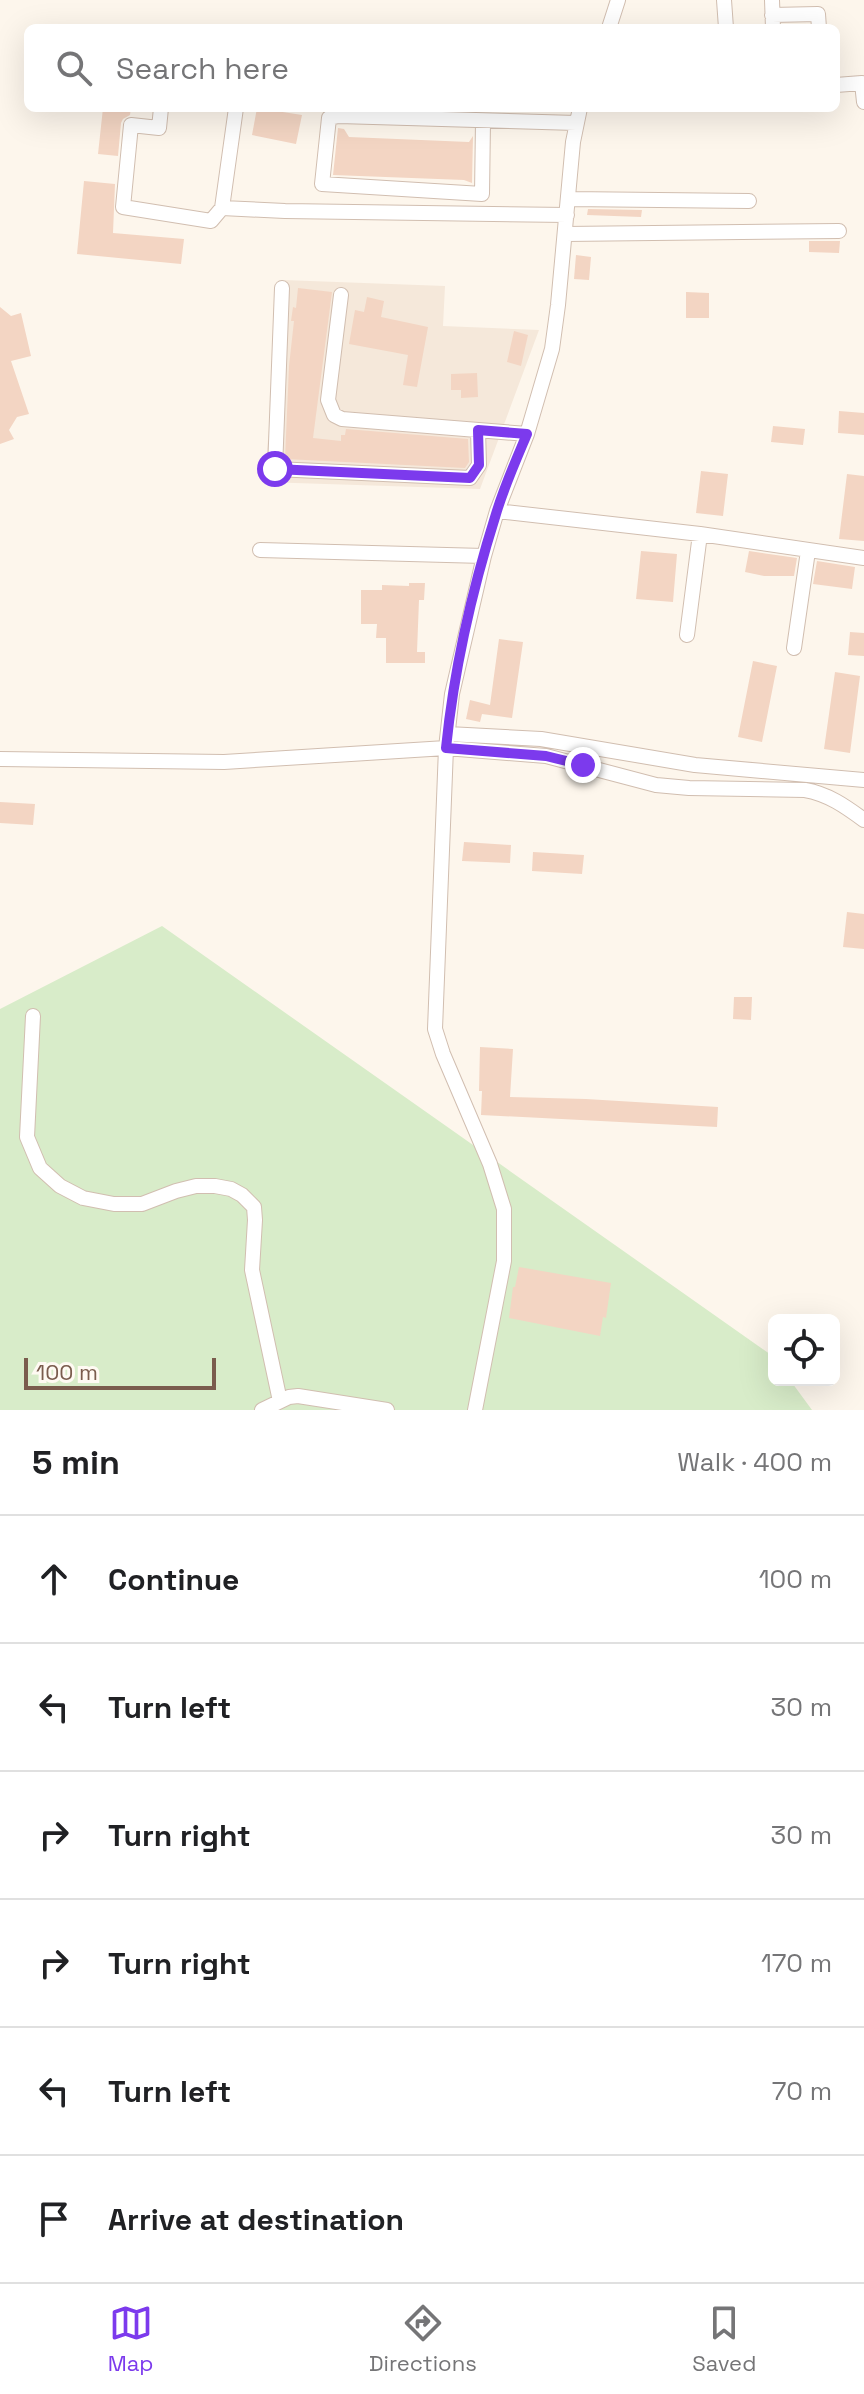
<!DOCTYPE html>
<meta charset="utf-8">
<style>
body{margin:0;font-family:"Space Grotesk",sans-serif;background:#f2f2f2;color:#202124}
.controls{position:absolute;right:24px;bottom:24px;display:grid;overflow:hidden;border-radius:12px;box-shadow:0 8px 32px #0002}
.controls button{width:72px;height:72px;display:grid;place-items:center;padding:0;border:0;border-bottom:2px solid #e0e0e0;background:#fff;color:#202124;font:40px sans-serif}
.scale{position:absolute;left:24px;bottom:20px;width:192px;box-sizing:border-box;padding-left:8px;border:4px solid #7a5c4d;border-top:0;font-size:22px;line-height:28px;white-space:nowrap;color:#7a5c4d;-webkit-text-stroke:6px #fffaf3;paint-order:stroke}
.stop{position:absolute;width:24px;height:24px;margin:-18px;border:6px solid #7c3aed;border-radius:50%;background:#fff}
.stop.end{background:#7c3aed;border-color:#fff;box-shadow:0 2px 8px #0008}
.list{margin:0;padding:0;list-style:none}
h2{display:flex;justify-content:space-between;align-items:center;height:104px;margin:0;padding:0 32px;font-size:34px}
h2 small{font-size:26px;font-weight:400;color:#757577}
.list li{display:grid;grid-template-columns:52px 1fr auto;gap:24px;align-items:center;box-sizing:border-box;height:128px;padding:0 32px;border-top:2px solid #e0e0e0}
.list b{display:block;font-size:30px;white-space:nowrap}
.list em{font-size:26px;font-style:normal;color:#757577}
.icon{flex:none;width:44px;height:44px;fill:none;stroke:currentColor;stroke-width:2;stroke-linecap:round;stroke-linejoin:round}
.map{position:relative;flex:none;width:864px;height:1410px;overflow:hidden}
.search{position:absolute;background:#fff;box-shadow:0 8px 32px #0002;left:24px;right:24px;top:24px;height:88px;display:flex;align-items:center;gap:20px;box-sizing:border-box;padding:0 28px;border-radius:12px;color:#757577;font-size:30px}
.sheet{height:872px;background:#fff}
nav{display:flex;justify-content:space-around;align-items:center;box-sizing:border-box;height:112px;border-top:2px solid #e0e0e0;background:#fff;font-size:22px;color:#757577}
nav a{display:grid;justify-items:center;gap:4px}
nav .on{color:#7c3aed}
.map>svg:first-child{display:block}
.residential{fill:#f5e8da}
.green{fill:#d8ecc9}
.building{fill:#f3d5c3}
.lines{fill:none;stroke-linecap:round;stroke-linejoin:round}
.minor-casing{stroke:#d1beb0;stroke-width:16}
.minor{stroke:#fff;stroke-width:14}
.route{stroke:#7c3aed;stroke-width:10}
</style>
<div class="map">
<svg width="864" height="1410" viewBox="0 0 864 1410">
<rect width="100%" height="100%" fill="#fdf6ec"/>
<path class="residential" d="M283 280 445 286 443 326 539 330 480 489 264 482Z"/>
<path class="green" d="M162 926 774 1357V1380H790L812 1410H0V1009Z"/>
<path class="building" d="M103 108H131L130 115 123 119 121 123 118 156 98 154Z
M257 108 302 115 296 144 252 135Z
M338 128 344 129 349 137 469 142 473 136 472 183 464 180 333 175Z
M84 181 115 184 113 233 184 239 181 264 77 254Z
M588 209 642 210 641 217 587 215Z
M809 241H840L839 253 809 252Z
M576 255 591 257 589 280 574 279Z
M298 288 332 292 313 438 341 441V435H345L346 429 468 439 469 462 465 468 285 459 289 366 294 321H291L293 307 296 308Z
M686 292 709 293V318H686Z
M367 297 384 301 381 317 428 327 417 387 403 385 408 355 349 344 355 310 364 312Z
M0 307 11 316 21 313 31 356 11 361 29 414 17 417 9 430 14 439 0 444Z
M514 331 528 335 521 366 507 362Z
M477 373 478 397 461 398V390H451V374Z
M839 411 864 413V435L838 433Z
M773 426 805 429 803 445 771 442Z
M701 471 728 474 723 516 696 513Z
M847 474 864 476V541L839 539Z
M641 551 677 554 673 602 636 599Z
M749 551 797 558 794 576H764L745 572Z
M817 561 855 567 852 589 813 584Z
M409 583H425L424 600H419L417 652H425V663H386V638H376L377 624H361V590H382V585L409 586Z
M850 632 864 633V656L848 655Z
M499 639 523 642 512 718 482 714 480 722 466 719 470 700 490 705Z
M753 661 777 666 762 742 738 737Z
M835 672 860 676 850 753 824 749Z
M0 802 35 804 33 825 0 823Z
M464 842 511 845 510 863 462 861Z
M533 852 584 855 582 874 532 871Z
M847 912 864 914V949L843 947Z
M734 997H752L751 1020 733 1019Z
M480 1047 513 1049 510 1097 586 1099 718 1107 717 1127 481 1115 482 1091H479Z
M519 1267 611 1283 606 1318 603 1317 600 1336 509 1318 513 1287H515Z"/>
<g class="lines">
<g class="minor-casing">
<path id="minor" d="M724 0 726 28
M772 0 773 28
M772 15 818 14 819 28
M609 28 618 0
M836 85 862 83 864 102
M161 108 159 128 131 125 123 207 211 221 222 208
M236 108 222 208 285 211 567 215
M483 121 482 194 322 184 329 118 339 116 576 123
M569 199 749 201
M565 234 839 231
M282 288 275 469 470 478 479 465 478 430
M341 295 328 400 334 415 342 419 527 434
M497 511 700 534 864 558
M260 550 484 556
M687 635 700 534
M794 648 808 551
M448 734 541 739 695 765 864 780
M0 759 224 762 446 748 546 756 656 785 689 788 805 790C828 794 845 806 864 820
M33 1016 27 1137 40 1168 60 1186 83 1198 114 1204H142L176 1191 196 1186H215L231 1189 242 1195 254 1207 255 1220 252 1270 280 1401
M262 1410 289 1397 298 1396 387 1410
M475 1410 504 1261V1209L490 1164 443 1054 435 1029 446 748 452 694 484 556 497 511 527 434 552 349 558 305 573 142 580 108"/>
</g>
<use href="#minor" class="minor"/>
</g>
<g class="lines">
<path class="route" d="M275 469 470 478 479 465 478 430 527 434C516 460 504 487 496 514 472 590 454 669 446 748L546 756 583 765"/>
</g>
</svg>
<div class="controls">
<button><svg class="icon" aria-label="locate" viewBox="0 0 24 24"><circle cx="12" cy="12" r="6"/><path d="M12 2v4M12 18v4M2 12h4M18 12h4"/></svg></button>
</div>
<div class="scale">100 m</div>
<div class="stop" style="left:275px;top:469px"></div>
<div class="stop end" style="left:583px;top:765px"></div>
<div class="search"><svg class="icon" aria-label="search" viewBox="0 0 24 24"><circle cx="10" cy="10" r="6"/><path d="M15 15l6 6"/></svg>Search here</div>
</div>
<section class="sheet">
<h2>5 min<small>Walk · 400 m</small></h2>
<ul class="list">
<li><svg class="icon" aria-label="ahead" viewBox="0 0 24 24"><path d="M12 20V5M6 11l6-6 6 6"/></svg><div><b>Continue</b></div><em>100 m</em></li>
<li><svg class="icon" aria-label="left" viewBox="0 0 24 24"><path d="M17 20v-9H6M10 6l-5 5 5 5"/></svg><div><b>Turn left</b></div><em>30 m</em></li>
<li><svg class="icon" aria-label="right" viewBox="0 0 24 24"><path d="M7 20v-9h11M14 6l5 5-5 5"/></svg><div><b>Turn right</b></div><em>30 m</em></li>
<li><svg class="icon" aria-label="right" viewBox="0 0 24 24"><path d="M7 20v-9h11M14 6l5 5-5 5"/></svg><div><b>Turn right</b></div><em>170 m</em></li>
<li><svg class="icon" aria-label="left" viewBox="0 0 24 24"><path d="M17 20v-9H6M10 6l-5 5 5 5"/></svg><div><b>Turn left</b></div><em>70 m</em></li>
<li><svg class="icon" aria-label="arrive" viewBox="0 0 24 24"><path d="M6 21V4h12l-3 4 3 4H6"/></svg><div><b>Arrive at destination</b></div></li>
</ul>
</section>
<nav>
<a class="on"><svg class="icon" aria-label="map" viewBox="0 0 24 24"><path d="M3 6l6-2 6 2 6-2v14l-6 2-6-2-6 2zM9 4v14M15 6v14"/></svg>Map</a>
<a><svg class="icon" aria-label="directions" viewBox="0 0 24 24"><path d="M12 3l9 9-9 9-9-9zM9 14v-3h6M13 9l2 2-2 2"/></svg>Directions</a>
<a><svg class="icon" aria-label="saved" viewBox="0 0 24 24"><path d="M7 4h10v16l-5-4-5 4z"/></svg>Saved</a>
</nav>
